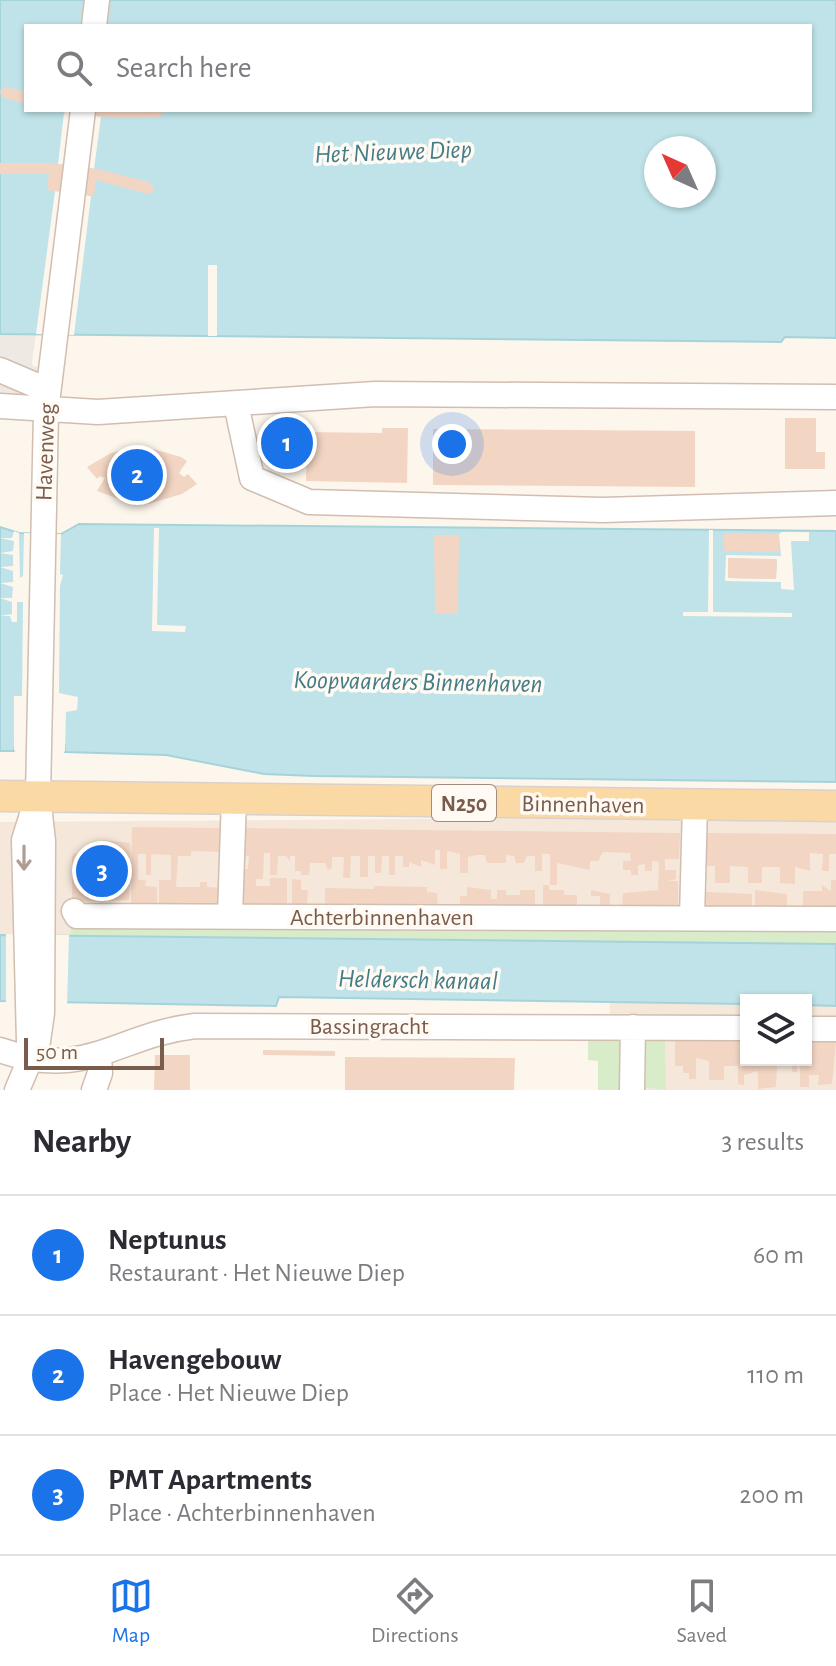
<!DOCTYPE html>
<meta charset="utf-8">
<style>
body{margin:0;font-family:"Alegreya Sans",sans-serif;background:#f7f7f7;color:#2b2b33}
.controls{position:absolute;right:24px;bottom:24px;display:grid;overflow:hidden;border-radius:0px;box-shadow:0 2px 6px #0004}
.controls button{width:72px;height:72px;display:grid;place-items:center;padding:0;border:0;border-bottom:2px solid #e1e1e2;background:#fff;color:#2b2b33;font:40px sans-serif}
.compass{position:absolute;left:644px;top:136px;width:72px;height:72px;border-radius:50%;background:#fff;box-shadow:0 2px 6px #0004;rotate:315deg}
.scale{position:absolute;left:24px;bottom:20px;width:140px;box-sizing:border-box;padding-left:8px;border:4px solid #7a5c4d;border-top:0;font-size:22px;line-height:28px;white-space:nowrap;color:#7a5c4d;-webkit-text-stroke:6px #fffaf3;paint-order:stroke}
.you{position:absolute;left:452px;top:444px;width:28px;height:28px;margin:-20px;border:6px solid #fff;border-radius:50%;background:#1a73e8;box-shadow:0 0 0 12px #1a73e833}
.badge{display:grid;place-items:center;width:52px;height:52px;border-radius:50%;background:#1a73e8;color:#fff;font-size:26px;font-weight:700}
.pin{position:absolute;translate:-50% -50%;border:4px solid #fff;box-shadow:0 2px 8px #0006}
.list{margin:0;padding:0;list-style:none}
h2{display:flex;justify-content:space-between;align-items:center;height:104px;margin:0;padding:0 32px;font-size:34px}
h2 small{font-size:26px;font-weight:400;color:#7c7c81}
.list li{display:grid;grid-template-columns:52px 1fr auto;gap:24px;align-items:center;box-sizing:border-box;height:120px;padding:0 32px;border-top:2px solid #e1e1e2}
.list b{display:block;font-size:30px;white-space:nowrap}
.list p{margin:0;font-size:26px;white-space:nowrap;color:#7c7c81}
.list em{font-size:26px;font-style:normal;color:#7c7c81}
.icon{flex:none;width:44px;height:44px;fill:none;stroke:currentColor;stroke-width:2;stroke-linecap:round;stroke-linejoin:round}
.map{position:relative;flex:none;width:836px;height:1090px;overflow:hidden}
.search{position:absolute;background:#fff;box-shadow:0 2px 6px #0004;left:24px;right:24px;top:24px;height:88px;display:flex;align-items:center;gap:20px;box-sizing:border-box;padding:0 28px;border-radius:0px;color:#7c7c81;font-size:30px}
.sheet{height:464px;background:#fff}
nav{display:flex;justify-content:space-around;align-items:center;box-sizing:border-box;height:112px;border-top:2px solid #e1e1e2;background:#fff;font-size:22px;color:#7c7c81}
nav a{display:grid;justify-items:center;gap:4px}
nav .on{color:#1a73e8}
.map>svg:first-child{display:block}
.residential{fill:#f5e8da;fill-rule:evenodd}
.industrial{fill:#efe9e4}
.green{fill:#d8ecc9}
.water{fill:#bfe3e8;stroke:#a5d3da;stroke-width:2;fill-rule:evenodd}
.pier{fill:#fdf6ec;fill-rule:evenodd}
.building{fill:#f3d5c3}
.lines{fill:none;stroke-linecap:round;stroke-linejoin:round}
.minor-casing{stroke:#d1beb0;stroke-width:27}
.major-casing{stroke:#dad1cd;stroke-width:33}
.minor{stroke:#fff;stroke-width:24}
.major{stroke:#fbd9a5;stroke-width:30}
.oneway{stroke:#af9d94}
.labels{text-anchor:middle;stroke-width:7;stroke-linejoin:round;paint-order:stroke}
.shield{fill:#fffaf3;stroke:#a28b7f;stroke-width:2}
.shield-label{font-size:22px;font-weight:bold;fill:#7a5c4d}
.street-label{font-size:24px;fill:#7a5c4d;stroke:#fffaf3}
.water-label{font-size:26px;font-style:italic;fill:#437c86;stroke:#fffaf3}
</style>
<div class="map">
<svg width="836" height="1090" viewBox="0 0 836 1090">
<rect width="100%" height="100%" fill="#fdf6ec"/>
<path class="residential" d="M836 816V1090H608L610 994 0 989V822ZM746 1000H806V1060H746Z"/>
<path class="industrial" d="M0 334H36L32 362 33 366 38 367 34 399 0 396Z"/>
<path class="green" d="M70 922 836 929V944L71 935Z
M588 1038 621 1041 623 1090H598V1061L588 1060Z
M643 1038 665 1039 666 1090 641 1087Z"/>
<path class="water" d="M0 0H836V338L785 337 781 342 0 334ZM26 26H810V110H26ZM656 148H704V196H656Z
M79 524 836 531V782L314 776 264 774 166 755 65 752V745L15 743 14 751H0V527L19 533 61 534Z
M0 935 836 944V1006L806 1005V1000H746V1004L279 997 276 1006 0 1001Z"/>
<path class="pier" d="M68 110 70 113 95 117 98 110 97 116 101 117 94 169 58 164 64 113Z
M55 191 91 196 74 335 36 334Z
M208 265H217V336H208Z
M154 528H159L157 625 186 626 185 632 152 631Z
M709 530H713V612L792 613V617L683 616V612H708Z
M14 531 19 533 20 578 23 576 24 533 61 534 60 574 63 575 60 586 59 693 78 697 77 710 66 712 65 752 61 748 18 747 14 751V696H22L23 602H17V622H12L10 616H0L12 614V602L0 598H12L13 587 0 583 13 582V571L0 567 13 566V555L0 553 13 551 14 541 0 538H12Z
M782 532H809V541H791L794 590 781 589V582L725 581 726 555 781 556 779 534ZM728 558 777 560 776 579 728 578Z
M6 934 69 935 67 1006 6 1005Z"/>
<path class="building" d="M6 87 26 92V104L2 97 0 91Z
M58 110H163L165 111 157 118 103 117Z
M0 163H50L97 169 149 182 155 190 148 194 96 180 94 196 47 190 49 174H0Z
M785 418H816V452H825V469H785Z
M277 419 300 420V463H276Z
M382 428H408L407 483 306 481 307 432 382 433Z
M433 429 695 431V487L433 485Z
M129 449H153L181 457 187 461 179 473 184 477 188 474 197 484 182 494 148 504 130 503 97 491 105 478 100 476 97 479 87 467 111 453Z
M724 533 779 534V552L724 551Z
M434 535H459L458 614H435Z
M728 558 777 559 776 579 728 578Z
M132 827 222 828V852L191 851V856H178L176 887H200V882H207V887L221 888V904L159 903V880H171V855L151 854V875H146V854H138V880H146L145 886 157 887V903H131V878L129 900 75 902 72 899V856L75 853 99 856 103 840 130 843 131 867Z
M243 828 680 833 679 859H665V870H676V879L668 881H678V909L622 908 623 893 658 890 659 862 652 861V871H645V864L638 865V875H631V870H623V861H631L630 853 603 852 598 861H590V870L557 863V885H550V854H542V871H535V856H527L524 863H516L514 856 506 855V863H487L485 855H476L468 857V873H460V854L447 851V869H440V850H435V865L421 860V867L409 862V867H403V856H395V875H389V856H382L381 873H375V856H368V877H360V856H351L350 878H343L344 857H332V868L328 870 325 863H310L309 875H301V871H295V856H290V861L286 856H278L277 875H270V853H264L263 879H256V886H270V878H287V905L243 904V869H248L249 856H242Z
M707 833 836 834V854H829V871H822L823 854 810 853V871L795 867V884L780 883V867H762V883H748V867L730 866V883H715V866H706Z
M292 879 301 880V890H308L307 905H292Z
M831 880H836V910H803V891H822V885L831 891Z
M543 885H549V890H564V895H577V907H543Z
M374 886 427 887V892L437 893 438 907 325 905V888L374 889Z
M467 887 491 890V899H497V890H506V895H520V890H535V907H460V896H467Z
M591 890 610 894V908L600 907V896H591Z
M755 890 787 894V910L755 909Z
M706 892 752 894V910L706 909Z
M675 1039 746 1040V1060H797V1072H792V1064L777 1063 776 1087 758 1089V1071L744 1075V1085L738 1084V1066H724V1080H709V1061L696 1058V1079H689V1073H683V1066H675Z
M806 1040 836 1041 832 1084 818 1085 819 1075H809V1087H800V1060H806Z
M263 1050 335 1051V1056L263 1055Z
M155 1055H190V1090H154Z
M345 1057 515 1058 514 1090H345Z"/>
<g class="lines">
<g class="minor-casing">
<path id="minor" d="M94 26 97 0
M0 370 47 390
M236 404 252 478 309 502 603 510 836 503
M0 406 98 412 375 394 836 397
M74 911 77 916 836 919
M230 916 234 798
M692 918 695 805
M806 1029H836
M29 1042 24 840 35 805
M0 1050C86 1081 117 1035 195 1026L746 1028
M17 1090 38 1041 42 1013 43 841 38 796 46 411 83 110
M94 1090 100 1073 99 1055
M632 1090 633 1027"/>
</g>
<g class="major-casing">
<path id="major" d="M0 796 836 806"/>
</g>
<use href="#minor" class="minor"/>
<use href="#major" class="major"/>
</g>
<defs><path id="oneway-shaft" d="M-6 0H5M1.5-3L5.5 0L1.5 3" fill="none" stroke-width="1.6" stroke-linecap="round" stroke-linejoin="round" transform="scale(2)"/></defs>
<use class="oneway" href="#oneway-shaft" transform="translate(24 858) rotate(90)"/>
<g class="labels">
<rect class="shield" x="432" y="785" width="64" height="36" rx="6"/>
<g class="shield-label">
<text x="464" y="811">N250</text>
</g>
<g class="street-label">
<text transform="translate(45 452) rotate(-88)" y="8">Havenweg</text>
<text transform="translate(583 804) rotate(1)" y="8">Binnenhaven</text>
<text x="382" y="925">Achterbinnenhaven</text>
<text x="369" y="1034">Bassingracht</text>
</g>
<g class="water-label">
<text transform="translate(393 151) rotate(-2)" y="9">Het Nieuwe Diep</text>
<text transform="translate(418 681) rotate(1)" y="9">Koopvaarders Binnenhaven</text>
<text transform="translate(418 979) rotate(1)" y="9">Heldersch kanaal</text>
</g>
</g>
</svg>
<div class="controls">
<button><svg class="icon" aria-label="layers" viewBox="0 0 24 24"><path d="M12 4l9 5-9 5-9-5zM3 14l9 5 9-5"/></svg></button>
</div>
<svg class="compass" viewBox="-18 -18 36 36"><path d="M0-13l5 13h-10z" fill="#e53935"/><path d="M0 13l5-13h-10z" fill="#7c7c81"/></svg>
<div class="scale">50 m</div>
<div class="you"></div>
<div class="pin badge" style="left:287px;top:443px">1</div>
<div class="pin badge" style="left:137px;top:475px">2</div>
<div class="pin badge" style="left:102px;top:871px">3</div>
<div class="search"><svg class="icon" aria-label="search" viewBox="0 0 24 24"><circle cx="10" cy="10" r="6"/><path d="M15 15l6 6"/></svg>Search here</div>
</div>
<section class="sheet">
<h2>Nearby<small>3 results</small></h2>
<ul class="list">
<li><span class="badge">1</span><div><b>Neptunus</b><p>Restaurant · Het Nieuwe Diep</p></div><em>60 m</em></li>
<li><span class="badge">2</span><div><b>Havengebouw</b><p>Place · Het Nieuwe Diep</p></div><em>110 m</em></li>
<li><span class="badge">3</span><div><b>PMT Apartments</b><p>Place · Achterbinnenhaven</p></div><em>200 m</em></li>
</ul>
</section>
<nav>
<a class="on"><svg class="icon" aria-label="map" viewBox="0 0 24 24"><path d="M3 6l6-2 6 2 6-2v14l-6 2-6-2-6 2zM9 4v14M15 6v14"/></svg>Map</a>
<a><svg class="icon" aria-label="directions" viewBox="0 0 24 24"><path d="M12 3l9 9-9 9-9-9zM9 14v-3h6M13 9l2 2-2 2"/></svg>Directions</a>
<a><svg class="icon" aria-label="saved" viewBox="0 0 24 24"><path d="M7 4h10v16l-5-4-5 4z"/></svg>Saved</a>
</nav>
